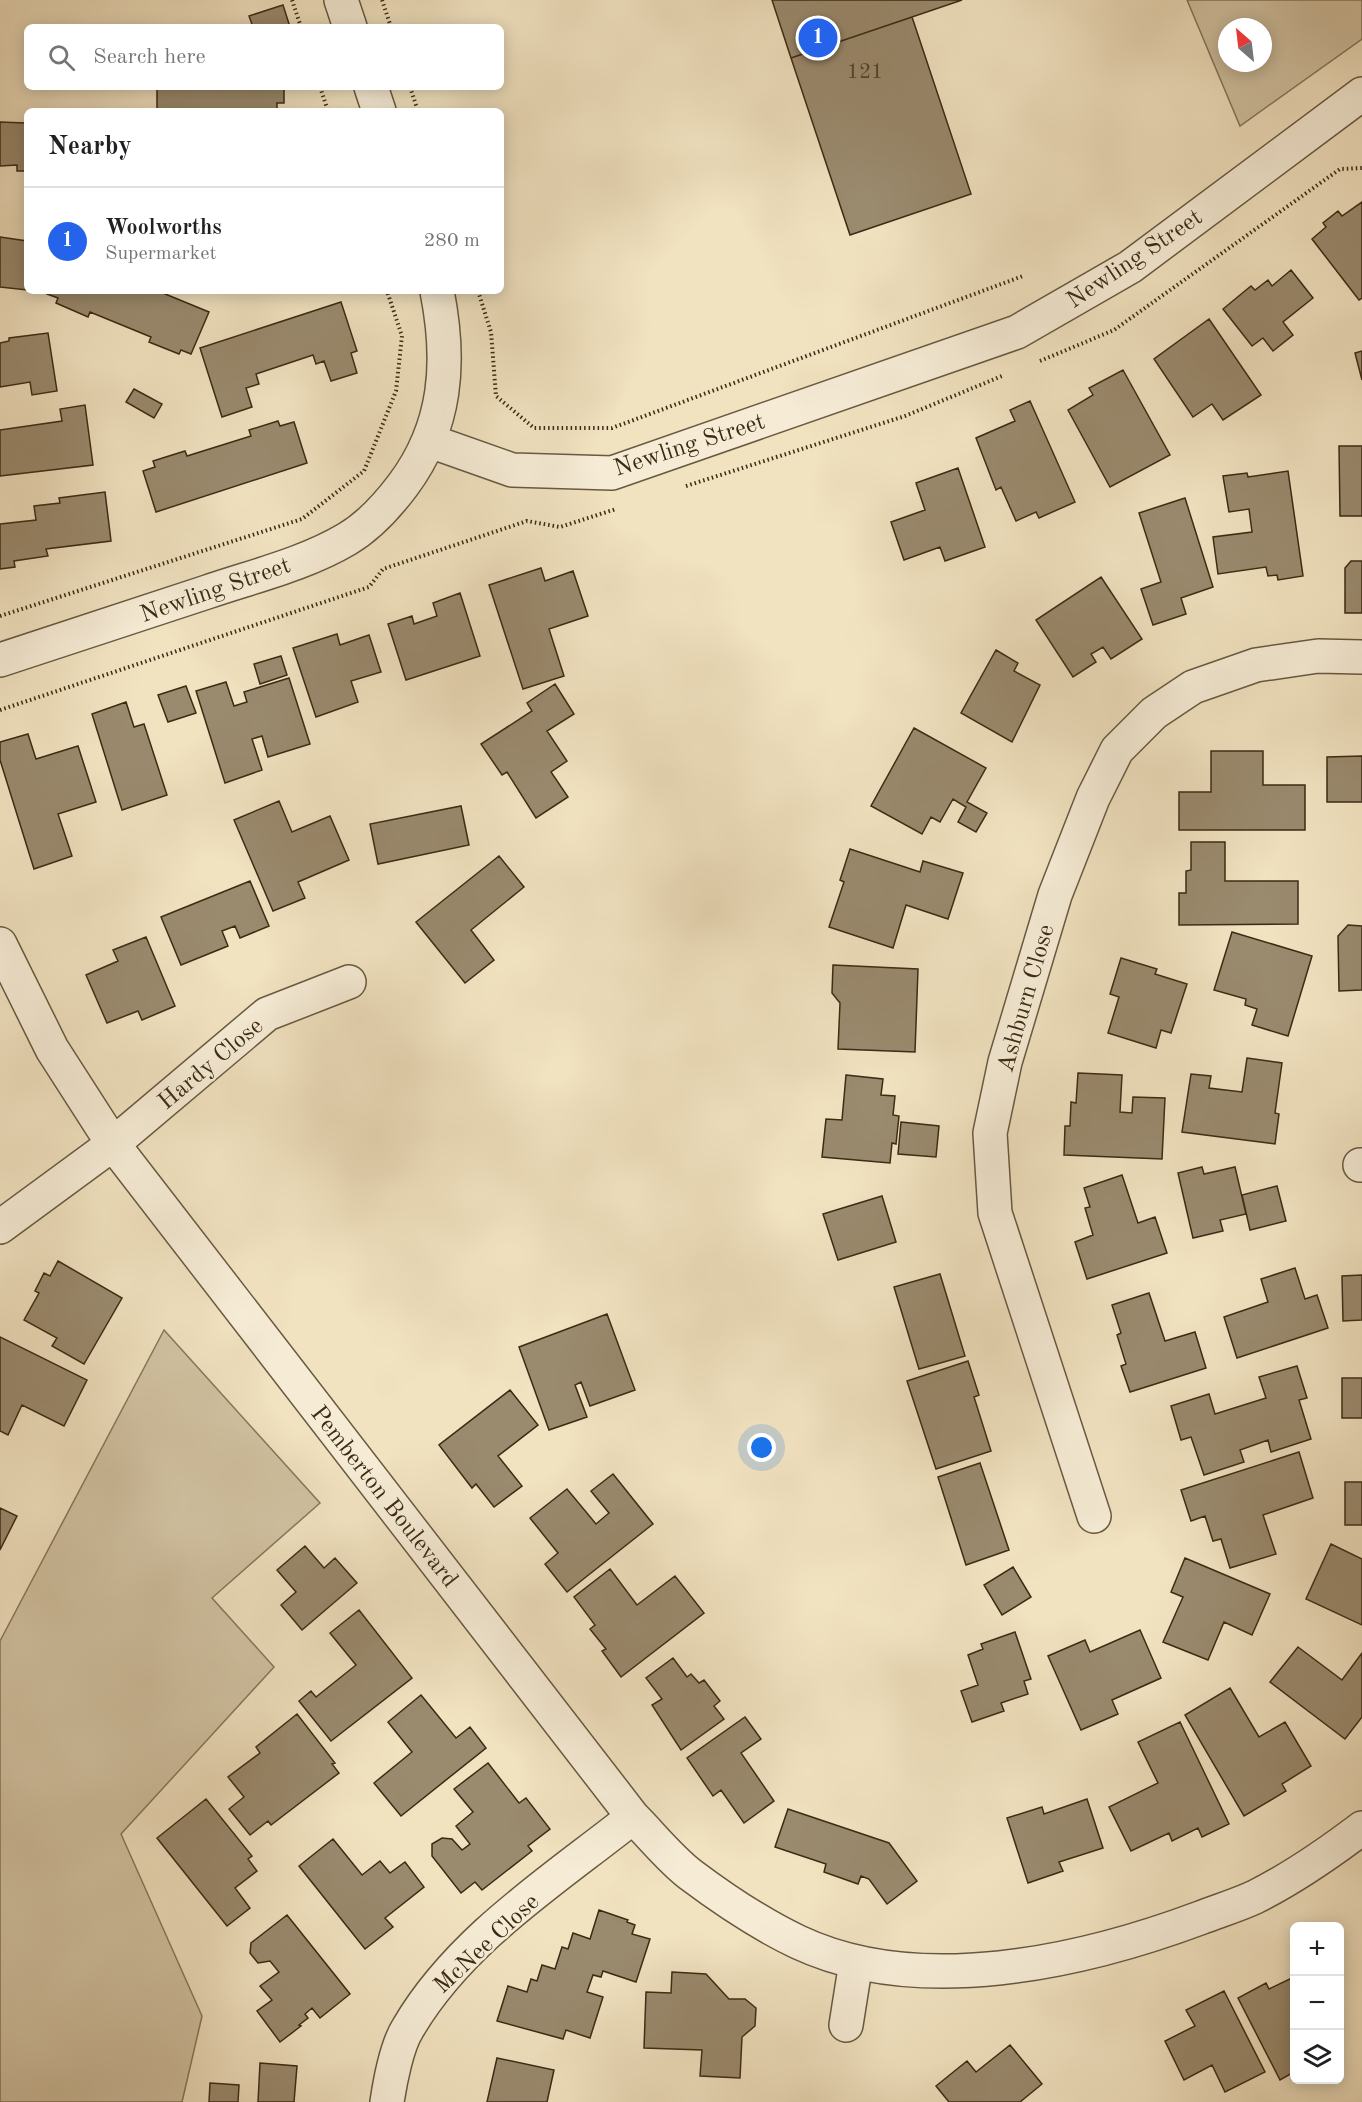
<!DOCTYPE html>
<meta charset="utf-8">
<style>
body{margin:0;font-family:"Old Standard TT",serif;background:#f2f2f2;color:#202124}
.controls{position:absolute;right:18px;bottom:18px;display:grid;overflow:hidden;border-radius:9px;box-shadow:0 3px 15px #0003}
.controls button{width:54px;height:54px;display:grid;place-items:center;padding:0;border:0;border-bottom:2px solid #e0e0e0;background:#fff;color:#202124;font:30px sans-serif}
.compass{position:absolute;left:1218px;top:18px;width:54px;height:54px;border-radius:50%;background:#fff;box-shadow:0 3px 15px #0003;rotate:332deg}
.you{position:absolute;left:762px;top:1448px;width:21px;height:21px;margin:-15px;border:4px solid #fff;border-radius:50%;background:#1a73e8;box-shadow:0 0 0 9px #1a73e833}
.badge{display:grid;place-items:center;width:39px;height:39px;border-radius:50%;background:#2563eb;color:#fff;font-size:20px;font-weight:700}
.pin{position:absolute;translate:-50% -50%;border:3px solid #fff;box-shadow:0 2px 6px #0006}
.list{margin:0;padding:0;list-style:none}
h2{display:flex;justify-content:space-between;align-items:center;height:78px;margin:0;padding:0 24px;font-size:26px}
h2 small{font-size:20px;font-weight:400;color:#757577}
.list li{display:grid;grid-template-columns:39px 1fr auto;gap:18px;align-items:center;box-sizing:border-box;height:108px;padding:0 24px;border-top:2px solid #e0e0e0}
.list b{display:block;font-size:22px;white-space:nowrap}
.list p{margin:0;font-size:20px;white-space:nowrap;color:#757577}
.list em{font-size:20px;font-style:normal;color:#757577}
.icon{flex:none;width:33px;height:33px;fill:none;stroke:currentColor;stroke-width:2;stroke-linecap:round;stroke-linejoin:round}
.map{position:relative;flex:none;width:1362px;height:2102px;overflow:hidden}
.search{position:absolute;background:#fff;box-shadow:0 3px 15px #0003;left:24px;top:24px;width:480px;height:66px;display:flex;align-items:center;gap:15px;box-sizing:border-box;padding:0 21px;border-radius:9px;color:#757577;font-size:22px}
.panel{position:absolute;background:#fff;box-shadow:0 3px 15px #0003;left:24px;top:108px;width:480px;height:186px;border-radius:9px}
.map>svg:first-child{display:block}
.green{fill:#d2c3a3;stroke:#86775c;stroke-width:1.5;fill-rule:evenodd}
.building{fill:#9a8a6e;stroke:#3b2b15;stroke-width:1.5}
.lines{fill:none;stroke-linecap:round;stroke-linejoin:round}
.minor-casing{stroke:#685940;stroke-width:36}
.path{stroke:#3b2b15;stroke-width:4;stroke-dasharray:1.5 3;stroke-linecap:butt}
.minor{stroke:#f6ecd6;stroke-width:33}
.labels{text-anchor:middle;stroke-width:5;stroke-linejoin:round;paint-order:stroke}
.number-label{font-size:21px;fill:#53432b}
.street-label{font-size:24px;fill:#3b2b15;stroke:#f6ecd6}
</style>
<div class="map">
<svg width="1362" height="2102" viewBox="0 0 1362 2102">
<rect width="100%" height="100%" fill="#f1e2c0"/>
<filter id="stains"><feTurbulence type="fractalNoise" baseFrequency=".00333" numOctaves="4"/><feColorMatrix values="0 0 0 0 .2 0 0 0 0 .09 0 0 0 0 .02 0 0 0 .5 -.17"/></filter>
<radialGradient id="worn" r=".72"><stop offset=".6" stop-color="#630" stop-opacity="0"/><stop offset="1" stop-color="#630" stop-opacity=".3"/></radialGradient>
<path class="green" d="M1187 0H1362V39L1240 126ZM1227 27H1263V63H1227Z
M164 1330 320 1503 212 1598 274 1667 121 1834 202 2016 182 2102H0V1641Z"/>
<path class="building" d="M772 0H962L791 58Z
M283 5 290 27H253L249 16Z
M912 17 971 194 850 235 791 58Z
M157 87H284V103H277V111H157Z
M0 122 25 123 27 171H17V165L0 166Z
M1362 202V298L1359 300 1312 239 1326 227 1323 223 1338 211 1342 216Z
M0 237 27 241V290L0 287Z
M1291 270 1313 298 1283 322 1293 335 1273 351 1263 338 1252 346 1223 309 1251 286 1255 290 1268 280 1272 286Z
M48 291H158L209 312 191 354 181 350 179 354 149 342 151 337 90 312 88 317 56 303 58 298 47 294Z
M341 302 357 351 351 353 357 373 331 381 324 361 316 364 313 355 256 374 259 384 246 388 252 407 222 417 200 348Z
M1209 319 1261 395 1223 420 1212 404 1193 417 1154 359Z
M48 333 57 391 32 395 30 382 0 387V343L9 341V338Z
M1362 351V380L1355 353Z
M1123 370 1170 455 1110 487 1068 410 1093 395 1089 388Z
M134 389 162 404 154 418 126 402Z
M1030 401 1075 502 1039 518 1036 512 1016 521 1001 487 996 490 976 438 1015 421 1010 410Z
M85 405 93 465 0 476V430L62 421 60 409Z
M278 421 280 426 294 422 307 463 156 512 143 471 155 467 153 461 185 451 187 456 251 436 249 430Z
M1339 446H1362V516H1340Z
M958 468 985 547 945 561 940 547 904 560 891 522 925 510 916 483Z
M1288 471 1303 576 1278 580 1277 575 1268 576 1266 567 1218 574 1213 537 1252 532 1249 509 1229 512 1223 476 1247 473 1248 477Z
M105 492 111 541 46 549 48 556 14 561 15 567 0 569V524L36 520 34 506 60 503 59 498Z
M1185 498 1213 587 1181 598 1186 614 1153 625 1141 589 1161 582 1139 513Z
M1351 561H1362V613H1345V568Z
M541 568 545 581 573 571 588 616 549 629 564 676 523 689 489 585Z
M1101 577 1142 639 1111 659 1103 647 1091 654 1096 662 1073 677 1036 620Z
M460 593 480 656 406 680 388 624 412 616 414 624 437 616 433 603Z
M337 634 340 645 369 635 381 672 351 681 358 702 316 717 293 648Z
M996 650 1018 663 1014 671 1040 685 1012 742 961 713Z
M281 656 287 675 260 684 254 664Z
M289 678 310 744 268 757 262 736 252 739 262 770 225 783 196 691 226 682 234 706 247 702 244 692Z
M555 684 574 714 547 731 567 761 551 772 568 797 536 818 507 772 502 775 481 744 532 711 527 703Z
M186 686 196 713 168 722 158 695Z
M126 702 134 727 144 724 167 795 122 810 92 714Z
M914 728 986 768 967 802 987 813 976 832 958 822 966 807 953 799 940 822 931 817 922 834 871 806Z
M28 734 36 759 78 746 96 802 58 814 72 856 34 869 0 760V742Z
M1211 751H1263V785H1305V830H1179V792H1211Z
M1362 756V802H1327V757Z
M279 801 292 832 330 816 349 860 298 882 305 898 273 911 234 820Z
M461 806 469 845 378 864 370 824Z
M1191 842H1225V881H1298V924L1179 925V893H1186V871L1191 870Z
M850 849 920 872 923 861 963 873 948 919 906 905 893 948 829 927 844 882 840 880Z
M499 856 524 887 471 930 494 960 465 983 416 922Z
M250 881 269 926 240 938 235 926 222 931 228 946 181 965 161 917Z
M1348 925 1362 926V990L1339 991 1338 936Z
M1232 932 1312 956 1288 1036 1252 1025 1257 1009 1245 1005 1246 999 1214 990Z
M146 937 175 1006 142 1020 138 1011 107 1023 86 975 118 961 113 950Z
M1121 958 1157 969 1155 974 1187 984 1171 1033 1161 1030 1156 1048 1108 1033 1119 997 1110 994Z
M833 965 918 969 915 1052 838 1049 840 1003 832 993Z
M1247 1058 1282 1063 1275 1113 1279 1114 1275 1144 1182 1132 1191 1074 1211 1076 1209 1088 1242 1092Z
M1078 1073 1122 1075 1120 1112 1132 1113 1133 1097 1165 1098 1162 1159 1064 1155 1065 1126H1070L1071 1102 1076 1103Z
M846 1075 883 1079 881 1095 895 1096 893 1115 899 1116 896 1144 892 1143 890 1163 822 1157 826 1119 842 1120Z
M901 1122 939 1126 936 1157 898 1154Z
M1202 1167 1204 1174 1235 1167 1246 1214 1220 1220 1223 1231 1193 1238 1178 1173Z
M1122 1175 1138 1223 1155 1217 1167 1253 1087 1279 1075 1242 1093 1235 1085 1208 1090 1207 1084 1188Z
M1277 1186 1286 1221 1250 1230 1242 1195Z
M882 1196 896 1242 838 1260 823 1214Z
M58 1261 122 1298 84 1364 52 1346 57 1338 24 1320 39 1293 35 1291 44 1273 50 1276Z
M1295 1268 1305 1299 1317 1295 1328 1328 1237 1358 1224 1317 1268 1302 1261 1279Z
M940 1274 965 1356 919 1369 894 1287Z
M1362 1275V1320L1343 1321 1342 1276Z
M1149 1293 1165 1341 1195 1332 1206 1368 1130 1392 1121 1366 1126 1364 1117 1335 1121 1333 1112 1305Z
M607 1314 635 1390 590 1406 581 1382 575 1385 587 1417 549 1430 519 1347Z
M0 1337 87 1380 64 1426 22 1405 8 1435 0 1431Z
M968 1361 979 1395 974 1397 991 1451 936 1469 907 1381Z
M1297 1366 1307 1398 1299 1400 1311 1439 1271 1452 1268 1440 1240 1450 1244 1462 1204 1475 1191 1437 1181 1440 1171 1406 1209 1394 1215 1414 1266 1398 1259 1377Z
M1342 1378H1362V1418H1342Z
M510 1390 538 1425 498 1456 522 1486 494 1507 476 1484 472 1488 439 1445Z
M1299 1452 1313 1498 1263 1515 1276 1554 1230 1568 1221 1539 1213 1541 1205 1516 1191 1521 1181 1490Z
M980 1463 1009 1550 966 1565 938 1477Z
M613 1474 653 1524 567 1592 545 1564 558 1553 530 1518 567 1489 596 1524 609 1513 591 1491Z
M1345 1482H1362V1525H1345Z
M0 1508 17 1516 0 1550Z
M1331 1544 1362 1559V1625L1306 1599Z
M305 1546 324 1568 335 1558 357 1583 302 1630 281 1605 296 1592 277 1570Z
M1185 1558 1270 1594 1252 1635 1224 1622 1208 1660 1163 1642 1183 1597 1171 1592Z
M1013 1567 1031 1597 1002 1615 984 1585Z
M610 1569 637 1605 675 1576 704 1613 621 1677 602 1651 606 1649 590 1629 595 1625 574 1597Z
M359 1610 412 1678 331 1741 299 1701 311 1691 316 1697 356 1665 330 1633Z
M1140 1630 1161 1678 1112 1700 1118 1714 1081 1730 1048 1656 1085 1640 1090 1652Z
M1015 1632 1031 1679 1024 1681 1028 1694 1001 1703 1004 1711 972 1722 961 1691 978 1685 968 1655 983 1649 981 1644Z
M1298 1647 1342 1680 1362 1653V1717L1345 1739 1270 1682Z
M673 1658 687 1677 691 1674 699 1683 704 1680 720 1701 714 1706 724 1719 681 1750 652 1705 662 1699 646 1678Z
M1230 1688 1259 1737 1285 1722 1311 1766 1282 1784 1286 1791 1244 1816 1185 1715Z
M421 1695 456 1738 470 1727 486 1748 401 1816 374 1783 412 1752 388 1722Z
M297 1714 335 1763 332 1764 339 1773 271 1825 268 1821 250 1835 229 1809 244 1797 228 1777 260 1753 256 1747Z
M745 1717 761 1739 741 1753 774 1801 744 1823 721 1790 713 1796 687 1758Z
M1180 1722 1229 1824 1202 1837 1198 1828 1172 1841 1169 1833 1131 1851 1109 1807 1158 1783 1138 1742Z
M488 1763 519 1803 526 1798 550 1829 528 1846 532 1851 482 1890 475 1882 461 1893 432 1856V1844L442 1838 452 1839 462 1850 470 1844 456 1826 473 1812 454 1789Z
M206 1799 252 1856 248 1859 257 1871 235 1888 250 1908 227 1926 157 1838Z
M1087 1799 1103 1848 1059 1862 1063 1871 1028 1883 1007 1818 1042 1807 1044 1814Z
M788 1809 889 1843 917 1881 887 1904 869 1879 861 1876 858 1884 824 1872 826 1864 775 1847Z
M333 1839 362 1875 380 1861 390 1873 405 1862 424 1887 385 1918 393 1927 365 1949 299 1866Z
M599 1910 628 1920 627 1922 635 1925 632 1934 650 1939 636 1982 603 1971 601 1977 593 1975 587 1992 603 1997 590 2038 566 2030 563 2039 497 2021 508 1986 527 1992 531 1979 537 1981 542 1965 555 1969 562 1947 568 1949 573 1933 590 1939Z
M287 1915 350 1994 320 2018 312 2008 305 2014 308 2018 299 2025 301 2026 280 2042 257 2011 272 2000 260 1986 279 1972 270 1961 258 1963 250 1953 251 1943Z
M672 1972 706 1974 729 1999H745L756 2008 755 2026 742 2037 740 2078 700 2076 702 2050 644 2048 646 1992 671 1993Z
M1294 1977V2072L1280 2080 1238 1998 1266 1983 1269 1989Z
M1224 1991 1265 2072 1225 2092 1212 2065 1184 2080 1165 2041 1195 2026 1186 2010Z
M1010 2045 1042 2084 1020 2102H949L936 2086 967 2061 976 2072Z
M497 2058 554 2070 547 2102H487Z
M260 2063 297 2066 294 2102H258Z
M210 2083 239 2085 238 2102H209Z"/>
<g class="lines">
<g class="minor-casing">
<path id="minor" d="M341 0 350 27
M371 87 379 111
M430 441 512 470 612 473 1017 332 1130 267 1362 94
M0 660C69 638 138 615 207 592 254 576 305 564 347 539 369 526 388 505 403 485 447 426 451 362 437 291
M0 944 52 1049 113 1144 633 1817C652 1836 670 1859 691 1875 723 1899 762 1925 798 1942 919 1999 1082 1962 1200 1918 1218 1911 1238 1905 1255 1897 1293 1878 1329 1853 1362 1828
M1360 1165H1362
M0 1227 113 1144 267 1014 349 982
M1094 1516 995 1213 990 1133 1005 1062 1055 895 1093 798 1117 750 1154 713 1193 687 1256 665 1318 656 1362 657
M846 2025 856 1962
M387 2102C390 2082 397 2045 408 2028 460 1939 554 1880 633 1817"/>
</g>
<path class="path" d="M292 0 301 27
M382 0 391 27
M320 87 328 111
M410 87 418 111
M478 291 491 332 496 396 534 428H612L1023 276
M1040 361 1114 330 1340 169 1362 168
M686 486 905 416 1002 376
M0 616 302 519 364 471 396 391 402 336 387 291
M0 710 369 587 383 569 527 521 560 527 616 509"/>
<use href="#minor" class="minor"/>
</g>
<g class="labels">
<g class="number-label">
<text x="865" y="78">121</text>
</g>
<g class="street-label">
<text transform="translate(1134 258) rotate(-34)" y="8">Newling Street</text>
<text transform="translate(689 444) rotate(-18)" y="8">Newling Street</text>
<text transform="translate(215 589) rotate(-19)" y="8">Newling Street</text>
<text transform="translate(1025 998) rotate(-74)" y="8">Ashburn Close</text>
<text transform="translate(210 1063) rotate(-40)" y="8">Hardy Close</text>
<text transform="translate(385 1496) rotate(52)" y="8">Pemberton Boulevard</text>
<text transform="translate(486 1943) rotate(-43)" y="8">McNee Close</text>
</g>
</g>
<rect width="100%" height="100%" filter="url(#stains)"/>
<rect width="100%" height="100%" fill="url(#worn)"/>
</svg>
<div class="controls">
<button>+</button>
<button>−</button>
<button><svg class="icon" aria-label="layers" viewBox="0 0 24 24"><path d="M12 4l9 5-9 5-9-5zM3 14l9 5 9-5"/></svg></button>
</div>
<svg class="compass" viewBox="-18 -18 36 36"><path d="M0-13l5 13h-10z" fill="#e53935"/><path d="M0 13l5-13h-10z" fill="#757577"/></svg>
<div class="you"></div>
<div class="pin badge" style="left:818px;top:38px">1</div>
<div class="search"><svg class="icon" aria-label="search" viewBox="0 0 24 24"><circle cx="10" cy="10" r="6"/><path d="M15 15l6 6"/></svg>Search here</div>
<section class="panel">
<h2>Nearby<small></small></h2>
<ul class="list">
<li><span class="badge">1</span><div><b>Woolworths</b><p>Supermarket</p></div><em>280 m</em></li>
</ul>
</section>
</div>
